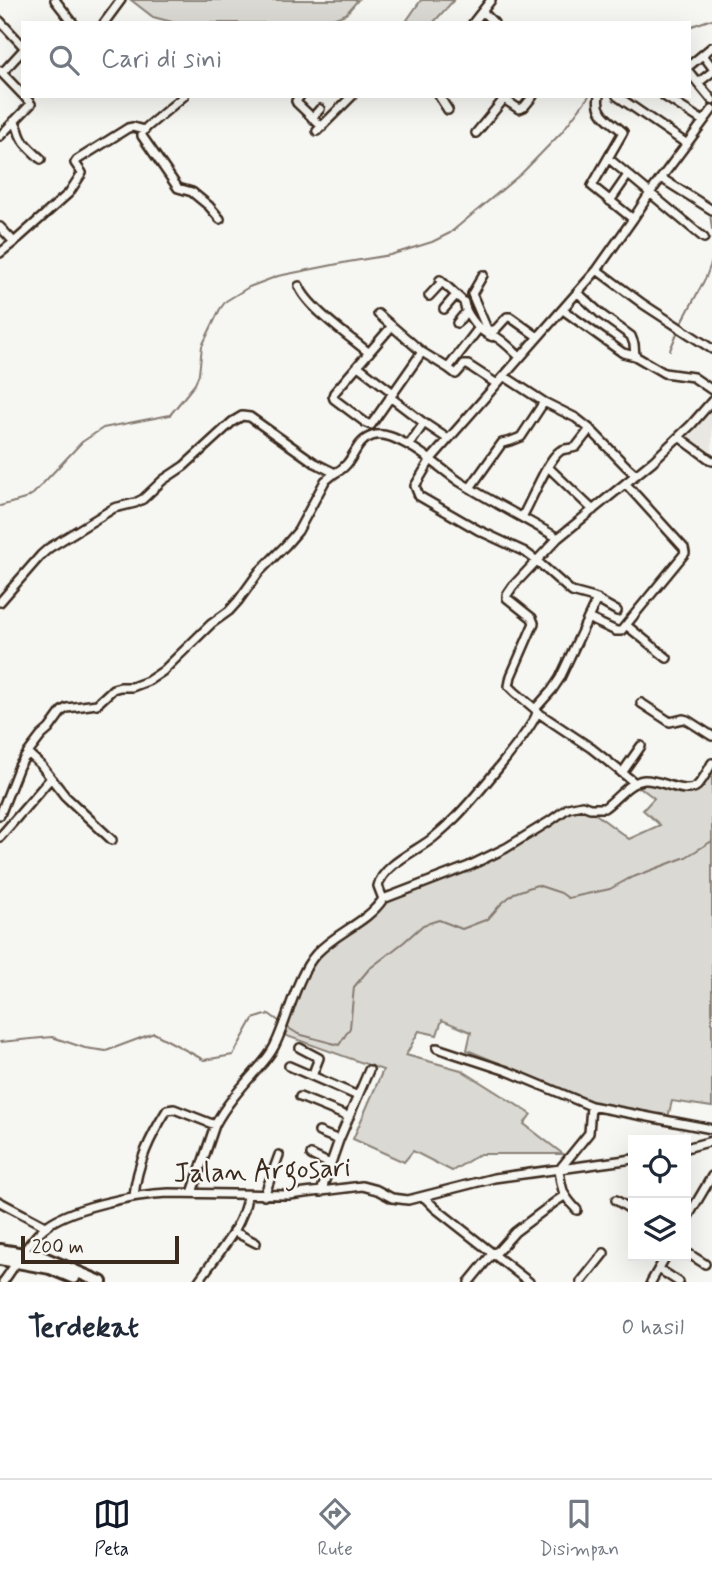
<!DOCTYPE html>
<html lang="id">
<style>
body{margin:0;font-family:Mynerve,sans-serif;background:#f2f2f3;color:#1f2937}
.controls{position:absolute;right:21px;bottom:21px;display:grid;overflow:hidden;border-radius:0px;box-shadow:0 7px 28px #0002}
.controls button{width:63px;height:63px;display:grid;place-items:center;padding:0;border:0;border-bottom:2px solid #e0e1e3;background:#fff;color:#1f2937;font:35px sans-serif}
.scale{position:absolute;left:21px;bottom:18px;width:158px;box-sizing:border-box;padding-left:7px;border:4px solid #3b2a1e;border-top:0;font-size:19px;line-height:24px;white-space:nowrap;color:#3b2a1e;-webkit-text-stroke:5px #f6f6f2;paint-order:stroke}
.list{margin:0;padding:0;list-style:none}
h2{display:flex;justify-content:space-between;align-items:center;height:91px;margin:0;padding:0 28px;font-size:30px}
h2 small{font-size:23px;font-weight:400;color:#747a83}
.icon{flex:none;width:38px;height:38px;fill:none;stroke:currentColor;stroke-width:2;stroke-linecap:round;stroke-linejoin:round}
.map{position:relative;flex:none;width:712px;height:1282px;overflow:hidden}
.search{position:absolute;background:#fff;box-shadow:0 7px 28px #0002;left:21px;right:21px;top:21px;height:77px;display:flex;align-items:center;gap:18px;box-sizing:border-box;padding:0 24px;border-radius:0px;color:#747a83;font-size:26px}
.sheet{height:196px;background:#fff}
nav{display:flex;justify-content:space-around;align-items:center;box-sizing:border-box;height:98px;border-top:2px solid #e0e1e3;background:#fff;font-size:19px;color:#747a83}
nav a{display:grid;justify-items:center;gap:4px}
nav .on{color:#111827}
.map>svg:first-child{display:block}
.built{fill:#e8e7e2}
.green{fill:#dad9d3;stroke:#8a8278;stroke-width:2}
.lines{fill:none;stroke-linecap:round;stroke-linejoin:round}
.stream{stroke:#857a71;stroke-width:2}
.minor-casing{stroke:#3b2a1e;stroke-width:12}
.highway-casing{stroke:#3b2a1e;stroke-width:16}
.minor{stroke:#f6f6f2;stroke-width:7}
.highway{stroke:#f6f6f2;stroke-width:10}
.labels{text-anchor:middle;stroke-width:5;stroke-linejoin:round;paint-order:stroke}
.street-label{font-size:28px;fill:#3b2a1e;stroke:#f6f6f2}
</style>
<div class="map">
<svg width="712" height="1282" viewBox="0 0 712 1282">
<rect width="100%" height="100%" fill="#f6f6f2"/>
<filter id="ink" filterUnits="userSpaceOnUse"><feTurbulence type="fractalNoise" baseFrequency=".0143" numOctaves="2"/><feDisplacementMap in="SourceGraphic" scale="14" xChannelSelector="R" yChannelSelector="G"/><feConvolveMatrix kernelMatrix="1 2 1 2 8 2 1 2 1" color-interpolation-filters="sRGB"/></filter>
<g filter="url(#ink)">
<path class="built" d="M712 405V453L688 436Z"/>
<path class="green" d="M131 0H358L346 14 322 23H176L153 17Z
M421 0H454L433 23H405Z
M712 758V1107L672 1101 668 1117 594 1102 467 1050 471 1032 442 1020 437 1035 419 1031 406 1055 461 1070 531 1114 524 1124 563 1154H480L452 1171 413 1151 404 1162 353 1139 383 1070 284 1035 316 949 367 910 382 893 421 884 470 865 569 811 589 809 629 839 660 825 643 810 654 798 636 784 642 782 692 787 707 775Z"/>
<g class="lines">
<path class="stream" d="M689 27 712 19
M710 213 712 229
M680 326 706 277 712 261
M670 350 678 331
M0 506 25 499 33 494 82 442 103 428 170 415 195 384 199 374 202 346 220 309 226 301 249 287 278 276 348 262 390 255 432 242 450 233 522 173 561 133 589 96
M287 1027 298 1034 339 1045 350 1028 354 987 369 969 404 942 423 925 439 920 462 929 488 919 501 904 514 893 537 885 561 893 568 898 610 889 628 879 686 857 712 841
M0 1042 52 1037 85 1048 106 1051 154 1033 204 1060 233 1055 253 1019 269 1014 283 1024"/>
<g class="minor-casing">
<path id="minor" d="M55 0 73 23
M483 12 494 23
M0 21 23 46
M104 23 121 0
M473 23 491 0
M703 55 712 67
M689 66 712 47
M0 71 23 95
M689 72 712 100
M2 73 23 50
M698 83 712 72
M184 96 147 127 142 133V136L178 188 192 192 209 206 220 219
M300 96 296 101 297 103 322 127
M439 96 448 110
M599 96C595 115 612 121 623 132L592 186 633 219
M617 96 687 144
M664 96 703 121
M501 97 519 109 524 107 533 96
M312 118 320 109
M14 121C19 127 18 131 21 137 24 145 35 153 41 159
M317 131 352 96
M476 133 504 99
M0 136 31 104 24 96
M608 158 704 238
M661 178 712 210
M610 201 628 175
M0 227 14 242 0 253
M14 242 69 193 82 173 75 163 77 160 128 128 133 127 144 130
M597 270 643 304 712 349
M483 275 472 294 487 329 492 331 496 329 507 317H510L538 337
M440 280 464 302C465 313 477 328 487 334 497 340 488 333 498 338 506 343 513 351 520 357
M299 286C307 307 350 337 369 353
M578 293 602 315 631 336 634 344 635 356 664 373 693 377 712 390
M429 296 442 282
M444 309 456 295
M563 310 623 353 635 356
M378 314 422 352 448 368 479 328
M457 323 466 312
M392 326 334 393 333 396 334 399 366 423 371 425 422 352
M358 366 392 392
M448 368 456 374 464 365H468L497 384
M504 376 544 402 576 418 590 429 627 467 636 475
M390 397 424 423 448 439
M679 437 712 461
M409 445 424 423
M548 467 593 510
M470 488 502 443 511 441 521 437 544 402
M522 517C531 502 547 460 560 451 564 448 571 449 576 447L590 429
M0 602 41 555 49 548 114 508 135 503 143 499 163 480 184 466 232 422 242 416 250 417 315 463 335 473C355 464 353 442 372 436 384 432 397 439 408 445 427 455 442 470 460 482 492 502 526 519 558 538
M617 611 594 598 572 592 537 561 525 552 478 530 419 496 415 486 431 459 597 270 633 219 650 193 712 110
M588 618 616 631H621L685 553 684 548 626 484
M626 625 667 658
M641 703 670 722 683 719 687 720 712 736
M535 709 552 690 560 678 597 599
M537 712 591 748 635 783
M28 753 41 736 49 729 62 711 67 708 97 704 113 689 120 687H132L148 681 163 671 211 624 229 611 238 601 259 572 286 545 298 531 325 481 335 473
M622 773 641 746
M0 815 19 766 28 753 41 765 65 796 112 840
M0 837 51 778
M383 899 469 866 506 848 550 821 568 808 582 805 590 808H604C616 800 628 782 644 780 658 778 685 796 697 786 703 780 708 770 712 763
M300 1048 319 1058 312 1076
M437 1048 507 1071 591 1106 712 1129
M289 1066 358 1096
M300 1097 349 1117
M319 1132 339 1140
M686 1148 712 1141
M311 1155 330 1164
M321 1192 339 1140 369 1070
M192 1193 215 1125
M134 1196C137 1164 150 1137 167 1110L174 1109 215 1125C225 1106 240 1089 254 1073 261 1065 269 1057 274 1047 288 1020 296 976 316 954 336 932 367 923 383 899L378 886C383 864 419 850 434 837 441 831 448 825 455 818 469 804 535 727 537 712L535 709 515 692 509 686 511 676 534 623 532 618 507 598V595L513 586 558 538 653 461 691 425 712 401
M264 1196 279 1155
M424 1197 435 1208 529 1282
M616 1200 633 1211
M0 1202 45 1226
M577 1210C562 1194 562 1191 559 1170L589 1133 591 1106
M686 1220 712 1176
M233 1231 256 1243
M686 1252 705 1264
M659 1269 679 1282
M3 1282C16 1265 26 1244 43 1229 65 1208 137 1194 169 1193L289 1195 362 1186 377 1190 392 1198 408 1200 494 1178 633 1159
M198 1282C215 1257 244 1226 247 1196
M469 1282 492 1254 498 1251 515 1232 555 1202 564 1196
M581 1282 604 1253
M651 1282 666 1256"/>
</g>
<g class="highway-casing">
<path id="highway" d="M0 1250 42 1257 101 1282
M0 1259 50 1268 74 1278"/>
</g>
<use href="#minor" class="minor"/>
<use href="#highway" class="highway"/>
</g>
</g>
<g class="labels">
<g class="street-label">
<text transform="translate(262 1169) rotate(-2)" y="10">Jalan Argosari</text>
</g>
</g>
</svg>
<div class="controls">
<button><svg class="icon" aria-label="locate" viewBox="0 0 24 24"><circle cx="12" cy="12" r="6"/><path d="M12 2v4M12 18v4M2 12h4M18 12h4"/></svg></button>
<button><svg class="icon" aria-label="layers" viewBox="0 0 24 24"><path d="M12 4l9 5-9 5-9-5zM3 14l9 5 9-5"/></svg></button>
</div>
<div class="scale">200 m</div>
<div class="search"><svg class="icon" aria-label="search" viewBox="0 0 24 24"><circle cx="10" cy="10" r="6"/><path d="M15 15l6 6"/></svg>Cari di sini</div>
</div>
<section class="sheet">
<h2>Terdekat<small>0 hasil</small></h2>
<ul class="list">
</ul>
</section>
<nav>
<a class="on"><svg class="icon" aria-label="map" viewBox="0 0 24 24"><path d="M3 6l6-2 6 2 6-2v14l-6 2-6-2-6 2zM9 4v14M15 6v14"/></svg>Peta</a>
<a><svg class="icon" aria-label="directions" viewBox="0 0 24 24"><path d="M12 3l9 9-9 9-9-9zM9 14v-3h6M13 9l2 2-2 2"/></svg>Rute</a>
<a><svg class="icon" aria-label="saved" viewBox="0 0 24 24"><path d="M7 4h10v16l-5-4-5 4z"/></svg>Disimpan</a>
</nav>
